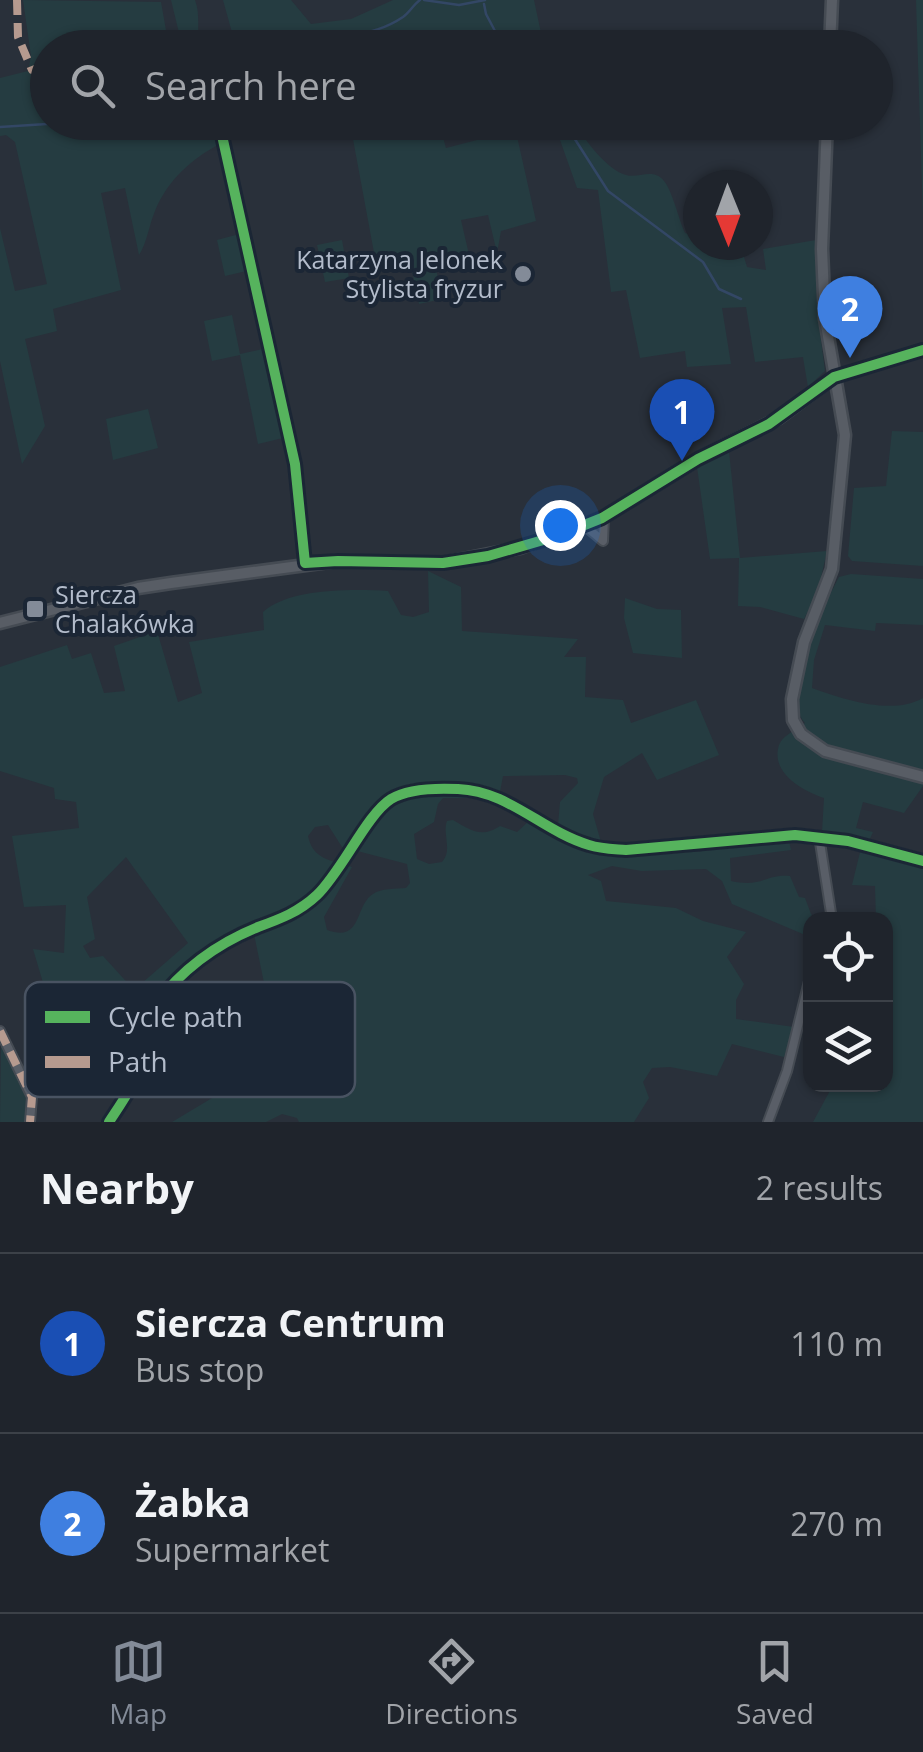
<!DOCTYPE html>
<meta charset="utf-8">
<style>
body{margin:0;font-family:"Open Sans",sans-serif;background:#272c34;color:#f1f3f6}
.controls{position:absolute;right:30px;bottom:30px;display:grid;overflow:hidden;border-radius:20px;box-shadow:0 2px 8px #0004}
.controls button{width:90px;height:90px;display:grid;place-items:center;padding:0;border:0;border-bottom:2px solid #3c4148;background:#1f242c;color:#f1f3f6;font:50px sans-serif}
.compass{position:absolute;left:683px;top:170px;width:90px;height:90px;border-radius:50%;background:#1f242c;box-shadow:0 2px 8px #0004;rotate:179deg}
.you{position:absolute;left:560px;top:525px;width:35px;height:35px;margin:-25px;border:8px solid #fff;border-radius:50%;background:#1a73e8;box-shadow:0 0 0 15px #1a73e833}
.badge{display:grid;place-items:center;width:65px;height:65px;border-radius:50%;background:#838b98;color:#fff;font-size:32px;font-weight:700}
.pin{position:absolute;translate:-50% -82px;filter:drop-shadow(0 2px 5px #0008)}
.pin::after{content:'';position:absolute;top:52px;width:35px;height:30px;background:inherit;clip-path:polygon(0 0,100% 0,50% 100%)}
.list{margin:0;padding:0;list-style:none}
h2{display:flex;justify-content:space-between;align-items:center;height:130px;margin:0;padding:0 40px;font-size:42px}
h2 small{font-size:32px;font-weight:400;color:#a1a4a9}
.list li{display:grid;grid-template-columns:65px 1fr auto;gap:30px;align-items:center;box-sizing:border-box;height:180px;padding:0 40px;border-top:2px solid #3c4148}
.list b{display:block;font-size:38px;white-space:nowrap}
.list p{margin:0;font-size:32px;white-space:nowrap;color:#a1a4a9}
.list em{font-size:32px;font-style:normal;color:#a1a4a9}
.icon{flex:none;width:55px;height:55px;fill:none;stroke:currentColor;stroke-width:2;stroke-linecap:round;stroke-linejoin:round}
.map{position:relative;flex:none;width:923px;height:1122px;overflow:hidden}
.search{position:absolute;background:#1f242c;box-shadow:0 2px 8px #0004;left:30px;right:30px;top:30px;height:110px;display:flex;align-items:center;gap:25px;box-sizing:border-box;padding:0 35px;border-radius:55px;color:#a1a4a9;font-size:38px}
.sheet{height:490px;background:#1f242c}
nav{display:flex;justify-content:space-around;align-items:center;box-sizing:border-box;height:140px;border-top:2px solid #3c4148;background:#1f242c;font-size:28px;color:#a1a4a9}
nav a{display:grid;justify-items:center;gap:5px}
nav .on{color:#838b98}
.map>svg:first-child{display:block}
.green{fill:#253c41;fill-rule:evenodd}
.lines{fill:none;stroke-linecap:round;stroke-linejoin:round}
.stream{stroke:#334765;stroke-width:2.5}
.street-casing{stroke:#454b53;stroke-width:12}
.secondary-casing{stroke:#454b53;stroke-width:15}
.street{stroke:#595e67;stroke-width:8}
.secondary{stroke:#585d65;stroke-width:10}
.quiet{stroke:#b69a8f;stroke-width:8;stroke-dasharray:15 8;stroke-linecap:butt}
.cycleway-casing{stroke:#1b2635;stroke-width:16}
.cycleway{stroke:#56b35d;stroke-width:10}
.poi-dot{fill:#838b98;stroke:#1b2635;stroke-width:4}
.labels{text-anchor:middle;stroke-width:8;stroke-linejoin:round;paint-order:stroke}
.poi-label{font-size:25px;fill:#b3bccb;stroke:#1b2635;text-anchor:end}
.key{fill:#1b2635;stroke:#495362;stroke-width:2.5}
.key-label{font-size:28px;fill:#b3bccb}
</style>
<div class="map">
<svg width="923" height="1122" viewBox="0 0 923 1122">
<rect width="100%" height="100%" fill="#29303a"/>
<path class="green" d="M23 0 161 2 169 47 48 48V122L214 123 220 144C192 158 167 181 155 211 149 225 147 243 139 255L125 188 101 193 121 290 53 309 57 331 25 339 45 426 22 464 0 361V228L15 291 47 284 15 142 6 135 0 136V78L28 71 31 56Z
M171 0H195C201 16 196 30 200 47H179L182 45Z
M223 0H291L311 24 351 19 393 0H534L544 47H455L453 41 431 48 236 47Z
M916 0H923V219Z
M350 123H439L446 148 477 140 473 123H514L536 221 501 231 497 253 488 215 461 220 470 259 436 268 442 299 419 304 408 252 375 258Z
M554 123H575C584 139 607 170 626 175 638 179 653 167 664 181 672 190 679 220 685 233L698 236V245H729L744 257 747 267 766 270 763 249 816 240 817 310 825 371 808 387 803 357 755 362 746 307 722 308 731 364 687 367 685 351 640 358 626 290 611 292 598 190 577 188Z
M243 233 251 270 225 276 217 240Z
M342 240 349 278 325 282 317 245Z
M232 315 240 354 267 348 287 437 258 444 240 355 212 361 204 321Z
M148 409 158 448 113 460 106 419Z
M892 431 923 432V566L852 561 848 556 854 488 886 486Z
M729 451 740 558 827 551 818 591 804 619 760 607 738 606 739 558 710 559 697 467Z
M428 571 461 587 462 631 578 639 564 657H586L585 697 623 700 631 723 696 700 719 755 657 780 642 753 604 777 593 814 601 842 599 852 681 850 694 852 789 841 791 850 730 858 731 881C762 888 765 874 790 876L799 897 805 898 811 914 817 919H810V937L732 904 722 881 706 869 642 871 612 866 588 875 601 881 606 901 676 908 703 921 746 932 727 957 744 984 736 1000V1019L794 1027 784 1057 732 1044 717 1076 670 1067 652 1068 643 1082 649 1098 634 1122H299L297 1118 282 1114 266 1122H172L259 1070 242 1025 271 1017 254 934 251 926C204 950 172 966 146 1015L121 997 100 1043 61 1051 27 994 44 986 33 949 64 953 66 905 24 907 12 836 79 828 76 802 55 799 54 788 0 771V667L67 645 72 659 91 653 104 693 125 691 114 646 157 631 178 702 202 693 189 642 264 630 263 612C290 588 352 589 388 591L401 615 413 617 429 612ZM565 775 577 778 578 783 560 802 558 825 551 834 529 821 517 832 500 826C481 839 469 829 453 820L447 821C442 834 453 850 442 862L429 864 417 859 414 834 434 822 438 804 443 798H493L500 792 503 776ZM328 825 342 847 407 864 410 883 406 888C396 889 381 888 373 894 354 906 363 943 327 930L324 917 352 867C331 860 313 860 308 836L315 827ZM126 857 188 943 134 990 103 956 90 958 83 946 95 939 87 897Z
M851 574 923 579V625L876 623 875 631 825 625 814 660 812 688C843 699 892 716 923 698V786L904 813 863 802 856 828 873 832 865 850 923 867V1122H813L833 1085 886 1084V919H876L875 886 852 885 863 840 822 832 824 798C804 791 770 774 779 745 782 736 797 729 805 723 777 692 823 608 839 577Z
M625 598 657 609 681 610 682 658 633 653 624 618Z
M1 1042 29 1096 28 1122H0Z"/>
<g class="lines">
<path class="stream" d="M424 0 459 5 485 0
M484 4 486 14 504 48
M274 48 277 34 282 32C324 36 366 42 403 17 410 12 413 5 420 0
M564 122 608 191 703 262 719 289 741 299
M0 127 78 122"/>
<g class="street-casing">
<path id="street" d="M225 143 295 464 305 563
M834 377 923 350
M585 526 603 541 604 517
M819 836 831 913 829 919
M0 1031 32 1097 30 1122
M768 1122 787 1071 810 977"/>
</g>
<g class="secondary-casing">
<path id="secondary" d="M830 48 832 0
M827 122 822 249 825 319 845 435 832 569 804 642 792 699 793 720 801 734 825 751 923 777
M0 623 138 588 171 583 336 561 443 563 520 548 602 518 698 459 779 418 834 377
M109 1122C120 1105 132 1089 138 1069 144 1048 143 1022 156 1004 183 968 216 944 258 927 280 919 299 912 317 895 342 871 367 814 391 799 409 788 437 788 458 789 509 791 542 831 589 845 601 849 614 849 626 850L795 835 848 841 923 861"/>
</g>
<use href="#street" class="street"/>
<use href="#secondary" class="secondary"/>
<path class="quiet" d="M17 0 18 37 32 70 48 72
M0 1031 32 1097 30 1122"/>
<g class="cycleway-casing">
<path id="cycleway" d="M219 122 295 464 305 563 338 561 443 563 488 556 557 536 602 518 698 459 769 424 834 377 923 350
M109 1122C120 1105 132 1089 138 1069 144 1048 143 1022 156 1004 183 968 216 944 258 927 280 919 299 912 317 895 342 871 367 814 391 799 409 788 437 788 458 789 509 791 542 831 589 845 601 849 614 849 626 850L795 835 848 841 923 861"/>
</g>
<use href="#cycleway" class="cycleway"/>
</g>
<g class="poi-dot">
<circle cx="523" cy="274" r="10"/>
<rect x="25" y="599" width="20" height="20" rx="5"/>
</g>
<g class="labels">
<g class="poi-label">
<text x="503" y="269">Katarzyna Jelonek<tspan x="503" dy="29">Stylista fryzur</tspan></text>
<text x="55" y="604" text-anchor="start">Siercza<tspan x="55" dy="29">Chalakówka</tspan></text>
</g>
</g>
<rect x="25" y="982" width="330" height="115" rx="15" class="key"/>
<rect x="45" y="1011" width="45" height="12" fill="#56b35d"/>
<rect x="45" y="1056" width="45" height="12" fill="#b69a8f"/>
<g class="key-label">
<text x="108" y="1027">Cycle path</text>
<text x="108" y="1072">Path</text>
</g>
</svg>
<div class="controls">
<button><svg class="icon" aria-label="locate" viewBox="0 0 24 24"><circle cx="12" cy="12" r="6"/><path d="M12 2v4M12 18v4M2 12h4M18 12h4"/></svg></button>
<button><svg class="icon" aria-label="layers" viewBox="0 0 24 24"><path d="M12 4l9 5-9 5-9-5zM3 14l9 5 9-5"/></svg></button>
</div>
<svg class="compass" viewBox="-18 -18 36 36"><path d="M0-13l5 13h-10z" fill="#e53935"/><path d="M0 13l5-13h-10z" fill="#a1a4a9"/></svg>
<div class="you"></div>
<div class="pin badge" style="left:682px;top:461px;background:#1a4fb4">1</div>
<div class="pin badge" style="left:850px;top:358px;background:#3f7fe0">2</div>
<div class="search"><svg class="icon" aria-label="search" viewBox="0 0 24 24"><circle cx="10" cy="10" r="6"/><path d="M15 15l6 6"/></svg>Search here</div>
</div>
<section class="sheet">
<h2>Nearby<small>2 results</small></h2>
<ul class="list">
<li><span class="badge" style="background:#1a4fb4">1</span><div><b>Siercza Centrum</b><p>Bus stop</p></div><em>110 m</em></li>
<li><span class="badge" style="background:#3f7fe0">2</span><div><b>Żabka</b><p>Supermarket</p></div><em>270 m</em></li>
</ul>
</section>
<nav>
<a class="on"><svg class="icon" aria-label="map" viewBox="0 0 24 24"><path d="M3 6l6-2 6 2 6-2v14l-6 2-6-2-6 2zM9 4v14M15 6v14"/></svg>Map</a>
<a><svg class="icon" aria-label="directions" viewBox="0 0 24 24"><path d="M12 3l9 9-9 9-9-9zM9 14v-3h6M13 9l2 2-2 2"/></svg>Directions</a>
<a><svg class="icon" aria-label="saved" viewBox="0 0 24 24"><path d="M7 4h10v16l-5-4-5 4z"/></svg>Saved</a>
</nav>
